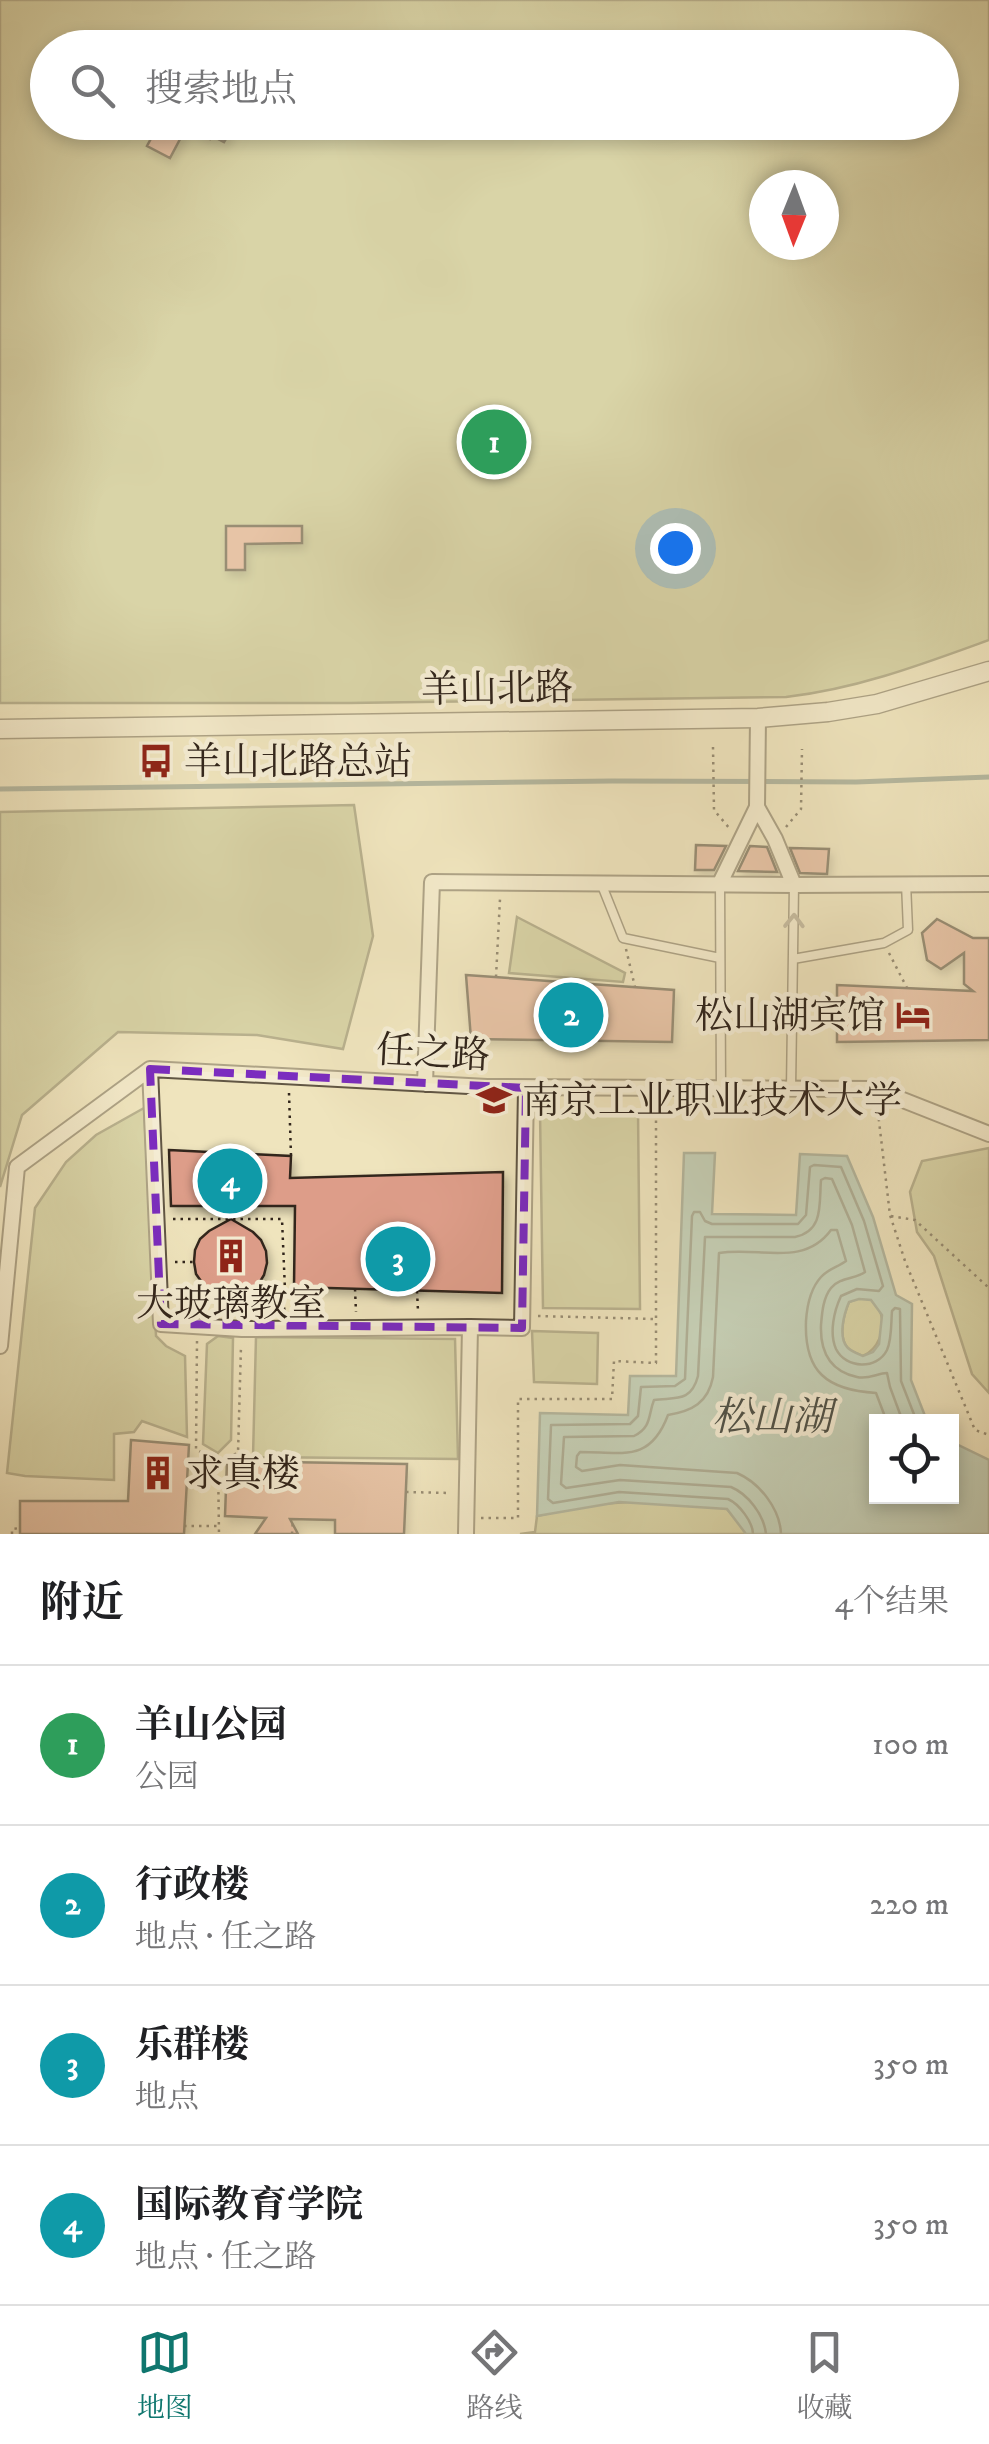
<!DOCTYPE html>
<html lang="zh">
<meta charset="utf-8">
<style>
body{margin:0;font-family:"IM FELL DW Pica","Noto Serif SC",serif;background:#f6f6f6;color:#202124}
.controls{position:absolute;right:30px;bottom:30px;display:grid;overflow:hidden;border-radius:0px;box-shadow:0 5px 15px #0003}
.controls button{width:90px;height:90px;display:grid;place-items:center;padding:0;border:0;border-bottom:2px solid #e0e0e0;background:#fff;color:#202124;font:50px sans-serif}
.compass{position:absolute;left:749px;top:170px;width:90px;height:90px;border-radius:50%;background:#fff;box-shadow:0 5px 15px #0003;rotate:181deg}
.you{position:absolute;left:675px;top:548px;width:35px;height:35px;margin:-25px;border:8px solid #fff;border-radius:50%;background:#1a73e8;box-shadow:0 0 0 15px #1a73e833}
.badge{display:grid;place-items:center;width:65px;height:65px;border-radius:50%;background:#0f766e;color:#fff;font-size:32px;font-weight:700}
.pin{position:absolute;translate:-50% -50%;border:5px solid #fff;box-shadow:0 2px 10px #0006}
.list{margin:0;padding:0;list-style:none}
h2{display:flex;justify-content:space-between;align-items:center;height:130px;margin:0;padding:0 40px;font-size:42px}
h2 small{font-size:32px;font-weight:400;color:#757577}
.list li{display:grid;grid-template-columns:65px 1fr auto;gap:30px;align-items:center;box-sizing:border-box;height:160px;padding:0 40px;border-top:2px solid #e0e0e0}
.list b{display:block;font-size:38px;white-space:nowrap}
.list p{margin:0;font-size:32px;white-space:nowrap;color:#757577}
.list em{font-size:32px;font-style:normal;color:#757577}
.icon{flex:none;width:55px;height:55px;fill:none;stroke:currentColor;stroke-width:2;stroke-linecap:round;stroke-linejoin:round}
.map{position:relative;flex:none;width:989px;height:1534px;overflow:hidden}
.search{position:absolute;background:#fff;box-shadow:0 5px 15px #0003;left:30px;right:30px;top:30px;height:110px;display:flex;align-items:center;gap:25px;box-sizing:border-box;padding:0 35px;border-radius:55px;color:#757577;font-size:38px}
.sheet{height:770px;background:#fff}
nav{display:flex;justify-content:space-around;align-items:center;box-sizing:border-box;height:140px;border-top:2px solid #e0e0e0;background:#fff;font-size:28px;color:#757577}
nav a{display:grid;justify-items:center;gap:5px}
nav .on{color:#0f766e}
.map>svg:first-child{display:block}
.green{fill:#bfc28d;stroke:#787454;stroke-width:2.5;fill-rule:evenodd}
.water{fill:#9abeb5;stroke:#708178;stroke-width:2.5;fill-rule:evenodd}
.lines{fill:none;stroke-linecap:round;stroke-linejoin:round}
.shore{stroke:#667268;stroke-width:2.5}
.stream{stroke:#708178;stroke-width:5}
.building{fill:#dd9d89;stroke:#32261c;stroke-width:2.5;filter:url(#shadow)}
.service-casing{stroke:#615644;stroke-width:11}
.minor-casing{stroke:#615644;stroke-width:18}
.tertiary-casing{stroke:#615644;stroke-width:21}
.path{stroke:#32261c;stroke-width:2.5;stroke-dasharray:2.5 5;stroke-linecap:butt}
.service{stroke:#f5edd4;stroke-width:8}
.minor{stroke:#f5edd4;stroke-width:14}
.tertiary{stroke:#f5edd4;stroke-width:18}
.oneway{stroke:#948a78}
.marked{fill:none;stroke:#7b2cbf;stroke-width:8;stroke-dasharray:20 12;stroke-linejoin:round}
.labels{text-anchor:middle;stroke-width:9;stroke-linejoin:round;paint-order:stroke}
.street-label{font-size:38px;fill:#32261c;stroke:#f5edd4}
.poi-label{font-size:38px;fill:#32261c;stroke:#f5edd4;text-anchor:start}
.water-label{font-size:40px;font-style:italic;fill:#51544a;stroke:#f5edd4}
</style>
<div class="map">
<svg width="989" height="1534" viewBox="0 0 989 1534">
<defs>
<filter id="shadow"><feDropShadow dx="3" dy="5.5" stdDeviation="5" flood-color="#0004"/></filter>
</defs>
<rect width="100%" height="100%" fill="#efe4bd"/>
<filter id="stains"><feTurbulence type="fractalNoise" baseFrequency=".002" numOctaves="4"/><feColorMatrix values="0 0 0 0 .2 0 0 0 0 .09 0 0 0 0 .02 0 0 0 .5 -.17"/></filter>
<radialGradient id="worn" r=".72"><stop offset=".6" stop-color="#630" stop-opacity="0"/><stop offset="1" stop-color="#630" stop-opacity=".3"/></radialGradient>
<path class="green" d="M0 0H989V640C923 664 857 689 786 697L349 703H0ZM48 48H942V122H48ZM764 185H824V245H764Z
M354 805 373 936 343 1049 257 1035 118 1032 22 1115 0 1187V812Z
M517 917 625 973 623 982 509 973Z
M144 1108 156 1336 166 1346 185 1356 187 1437 142 1421 134 1432 114 1434V1480L25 1476 7 1473 35 1208 66 1162 96 1135Z
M638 1110 640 1309 543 1308 540 1112Z
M989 1148V1393L972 1374 934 1256 917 1232 910 1192 922 1161Z
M859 1298 871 1299C874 1304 879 1308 881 1314 886 1330 878 1349 863 1356 858 1354 850 1351 847 1347 838 1336 844 1314 849 1302Z
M532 1331 598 1333 597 1384 534 1382Z
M218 1336 233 1338 231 1440 218 1453 203 1444 207 1344Z
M256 1337 455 1339 458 1459 253 1457Z
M686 1498 727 1509 748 1534H520L535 1532 537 1516 586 1505Z"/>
<path class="water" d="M684 1153H715L712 1214 796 1215 800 1154 847 1156 873 1217 896 1295 912 1304 911 1380 927 1421 876 1422V1496H952V1442L989 1460V1534H746L727 1509 619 1502 537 1516 540 1413 628 1415 630 1376H676ZM859 1299 871 1300 882 1315 879 1344 873 1352 863 1356C858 1354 850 1351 847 1347 838 1336 844 1314 849 1302Z"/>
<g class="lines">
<path class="shore" d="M753 1534C753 1522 739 1504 728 1499L619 1492 553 1503 548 1499 551 1425 630 1424 638 1416 641 1387 675 1386 685 1379 692 1216 694 1212H700L705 1221 712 1224H798L806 1215 810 1167 814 1165 841 1167 864 1221 883 1286 879 1291 857 1289 841 1296C834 1311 829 1333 836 1349 846 1369 877 1370 887 1350 892 1339 891 1322 892 1311L895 1308 900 1309 901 1381 917 1422
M766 1534C764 1515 748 1494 731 1487L620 1480 566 1488 561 1484 564 1437 634 1436C652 1427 648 1415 654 1400 675 1397 691 1403 698 1376L705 1237H795C824 1231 819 1204 821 1180L825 1178 832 1179 852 1225 865 1272C856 1279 840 1277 831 1288 823 1298 822 1313 821 1325 820 1351 830 1371 857 1377 868 1380 878 1373 887 1373L890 1387 903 1422
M781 1534C780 1509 760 1483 737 1473L620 1465 582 1471 576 1467 577 1456 580 1452C623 1452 650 1463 668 1415 692 1411 708 1403 713 1377L719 1253C759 1246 803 1268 831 1230H837L846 1261C838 1267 828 1269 821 1277 810 1289 807 1306 806 1321 804 1372 827 1390 876 1393L887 1422"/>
<path class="stream" d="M0 789 612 781 856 782 989 777"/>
</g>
<path class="building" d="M160 122H212L230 132 224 142 212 136 210 139 187 126 170 158 147 146Z
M226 526H302V543L245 544V570H226Z
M696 845 726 846 714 870H695Z
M750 846 767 847 777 872 738 871Z
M790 848 829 849 827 874 800 873Z
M937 919 973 938H989V1040L837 1042V985L973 991 964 984V953L941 969 927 960 922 933Z
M466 975 674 990 672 1042 471 1039Z
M169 1150 291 1156 290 1178 503 1172 502 1293 294 1287 295 1206H171Z
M231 1219 253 1232 261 1240 266 1251 267 1263 264 1275 258 1285 248 1293 236 1297 224 1296 212 1292 203 1284 196 1274 194 1262 195 1250 200 1239 209 1231Z
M131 1440 189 1445 184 1534H20V1501H128Z
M227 1461 407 1464 404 1534H335V1520L290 1519 298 1534H255L266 1518 225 1516Z"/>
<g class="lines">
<g class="service-casing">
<path id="service" d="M601 883 623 938 720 958
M720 883 721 1089
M793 959 884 943 908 930 906 883
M791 1089 794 885"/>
</g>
<g class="minor-casing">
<path id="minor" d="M757 807 775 839 794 885
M720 883 757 807 758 718
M150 1069 161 1324 242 1329 470 1327
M425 1084 432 882 794 885 989 884
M0 1346 17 1167 150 1069 487 1087 875 1089 989 1134
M466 1534 470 1327 522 1328 526 1088"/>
</g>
<g class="tertiary-casing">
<path id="tertiary" d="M0 729 758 718 828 712 877 704 989 671"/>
</g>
<path class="path" d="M713 747 714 810 730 829
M786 827 801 809 802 749
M626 949 635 987
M889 953 907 988
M496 977 500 899
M289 1093 291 1156
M877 1104 890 1215 905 1261 975 1430 989 1435
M891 1216 915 1220 989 1288
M173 1219H282L285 1290 294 1287
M175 1262H194
M258 1285 285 1290 284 1313
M355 1289 356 1312
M417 1291 418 1311
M538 1316 655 1319
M197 1341 196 1450 218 1460 238 1453 241 1346
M218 1462 219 1534
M406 1492 450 1493
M481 1518H518V1399H612L614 1361 656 1363V1100
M184 1526H217
M12 1534V1529L20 1528
M292 1534 293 1519"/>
<use href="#service" class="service"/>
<use href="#minor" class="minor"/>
<use href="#tertiary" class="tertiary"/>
</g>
<defs><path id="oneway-chevron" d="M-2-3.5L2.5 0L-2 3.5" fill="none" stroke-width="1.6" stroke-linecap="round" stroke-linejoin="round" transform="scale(2.5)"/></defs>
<use class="oneway" href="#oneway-chevron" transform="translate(794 921) rotate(-89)"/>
<path d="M0 0H989V1534H0ZM150 1069 526 1088 522 1328 161 1324Z" fill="#efe4bd" fill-opacity=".55" fill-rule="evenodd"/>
<path class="marked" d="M150 1069 526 1088 522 1328 161 1324Z"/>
<defs>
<g id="bus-bare" transform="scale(2.7)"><path d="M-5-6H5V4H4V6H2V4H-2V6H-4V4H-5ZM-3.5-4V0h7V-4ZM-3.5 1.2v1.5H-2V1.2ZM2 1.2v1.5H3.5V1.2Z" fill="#8f2418" stroke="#f5edd4" stroke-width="2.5" paint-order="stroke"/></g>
<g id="hotel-bare" transform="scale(2.7)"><path d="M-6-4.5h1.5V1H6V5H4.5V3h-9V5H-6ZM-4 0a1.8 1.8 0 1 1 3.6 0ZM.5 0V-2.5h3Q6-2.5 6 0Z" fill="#8f2418" stroke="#f5edd4" stroke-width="2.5" paint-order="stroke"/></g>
<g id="university-bare" transform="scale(2.7)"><path d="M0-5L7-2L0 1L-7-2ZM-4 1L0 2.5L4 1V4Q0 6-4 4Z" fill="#8f2418" stroke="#f5edd4" stroke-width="2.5" paint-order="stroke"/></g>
<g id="building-bare" transform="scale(2.7)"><path d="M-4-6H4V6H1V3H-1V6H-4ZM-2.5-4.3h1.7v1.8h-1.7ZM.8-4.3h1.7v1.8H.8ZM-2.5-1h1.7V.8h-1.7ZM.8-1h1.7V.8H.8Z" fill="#8f2418" stroke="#f5edd4" stroke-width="2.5" paint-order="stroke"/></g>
</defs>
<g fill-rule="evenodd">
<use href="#bus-bare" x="156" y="761"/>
<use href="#hotel-bare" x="913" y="1015"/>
<use href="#university-bare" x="494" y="1100"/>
<use href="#building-bare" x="231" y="1256"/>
<use href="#building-bare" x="158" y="1473"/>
</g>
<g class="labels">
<g class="street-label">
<text transform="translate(497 688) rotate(-1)" y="13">羊山北路</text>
<text transform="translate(433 1052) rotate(3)" y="13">任之路</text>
</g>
<g class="poi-label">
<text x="184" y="774">羊山北路总站</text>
<text x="885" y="1028" text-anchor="end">松山湖宾馆</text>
<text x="522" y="1113">南京工业职业技术大学</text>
<text x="231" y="1316" text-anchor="middle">大玻璃教室</text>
<text x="186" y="1486">求真楼</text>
</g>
<g class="water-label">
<text x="772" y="1430">松山湖</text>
</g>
</g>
<rect width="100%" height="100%" filter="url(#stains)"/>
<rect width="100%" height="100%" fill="url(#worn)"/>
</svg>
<div class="controls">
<button><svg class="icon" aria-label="locate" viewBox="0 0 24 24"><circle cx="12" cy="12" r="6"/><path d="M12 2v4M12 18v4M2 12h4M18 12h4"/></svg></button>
</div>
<svg class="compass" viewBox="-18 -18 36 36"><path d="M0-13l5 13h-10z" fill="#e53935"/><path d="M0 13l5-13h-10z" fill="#757577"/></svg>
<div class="you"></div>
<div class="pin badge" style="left:494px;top:442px;background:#2e9e5b">1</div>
<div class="pin badge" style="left:571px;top:1015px;background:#0f9aa8">2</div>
<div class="pin badge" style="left:398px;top:1259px;background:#0f9aa8">3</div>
<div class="pin badge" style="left:230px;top:1181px;background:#0f9aa8">4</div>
<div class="search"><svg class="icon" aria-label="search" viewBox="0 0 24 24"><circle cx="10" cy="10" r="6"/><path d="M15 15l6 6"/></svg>搜索地点</div>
</div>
<section class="sheet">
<h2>附近<small>4个结果</small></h2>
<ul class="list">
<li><span class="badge" style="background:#2e9e5b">1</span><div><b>羊山公园</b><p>公园</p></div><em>100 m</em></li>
<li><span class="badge" style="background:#0f9aa8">2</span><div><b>行政楼</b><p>地点 · 任之路</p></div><em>220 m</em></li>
<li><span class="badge" style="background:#0f9aa8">3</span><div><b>乐群楼</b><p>地点</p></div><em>350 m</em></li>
<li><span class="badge" style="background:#0f9aa8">4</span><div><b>国际教育学院</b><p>地点 · 任之路</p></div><em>350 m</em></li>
</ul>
</section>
<nav>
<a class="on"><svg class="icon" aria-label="map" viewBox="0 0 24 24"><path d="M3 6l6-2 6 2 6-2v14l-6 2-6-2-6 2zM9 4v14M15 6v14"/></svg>地图</a>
<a><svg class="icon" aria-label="directions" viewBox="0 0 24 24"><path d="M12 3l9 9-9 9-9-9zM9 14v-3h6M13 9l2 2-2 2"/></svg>路线</a>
<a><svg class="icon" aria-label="saved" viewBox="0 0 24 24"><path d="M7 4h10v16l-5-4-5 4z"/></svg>收藏</a>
</nav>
